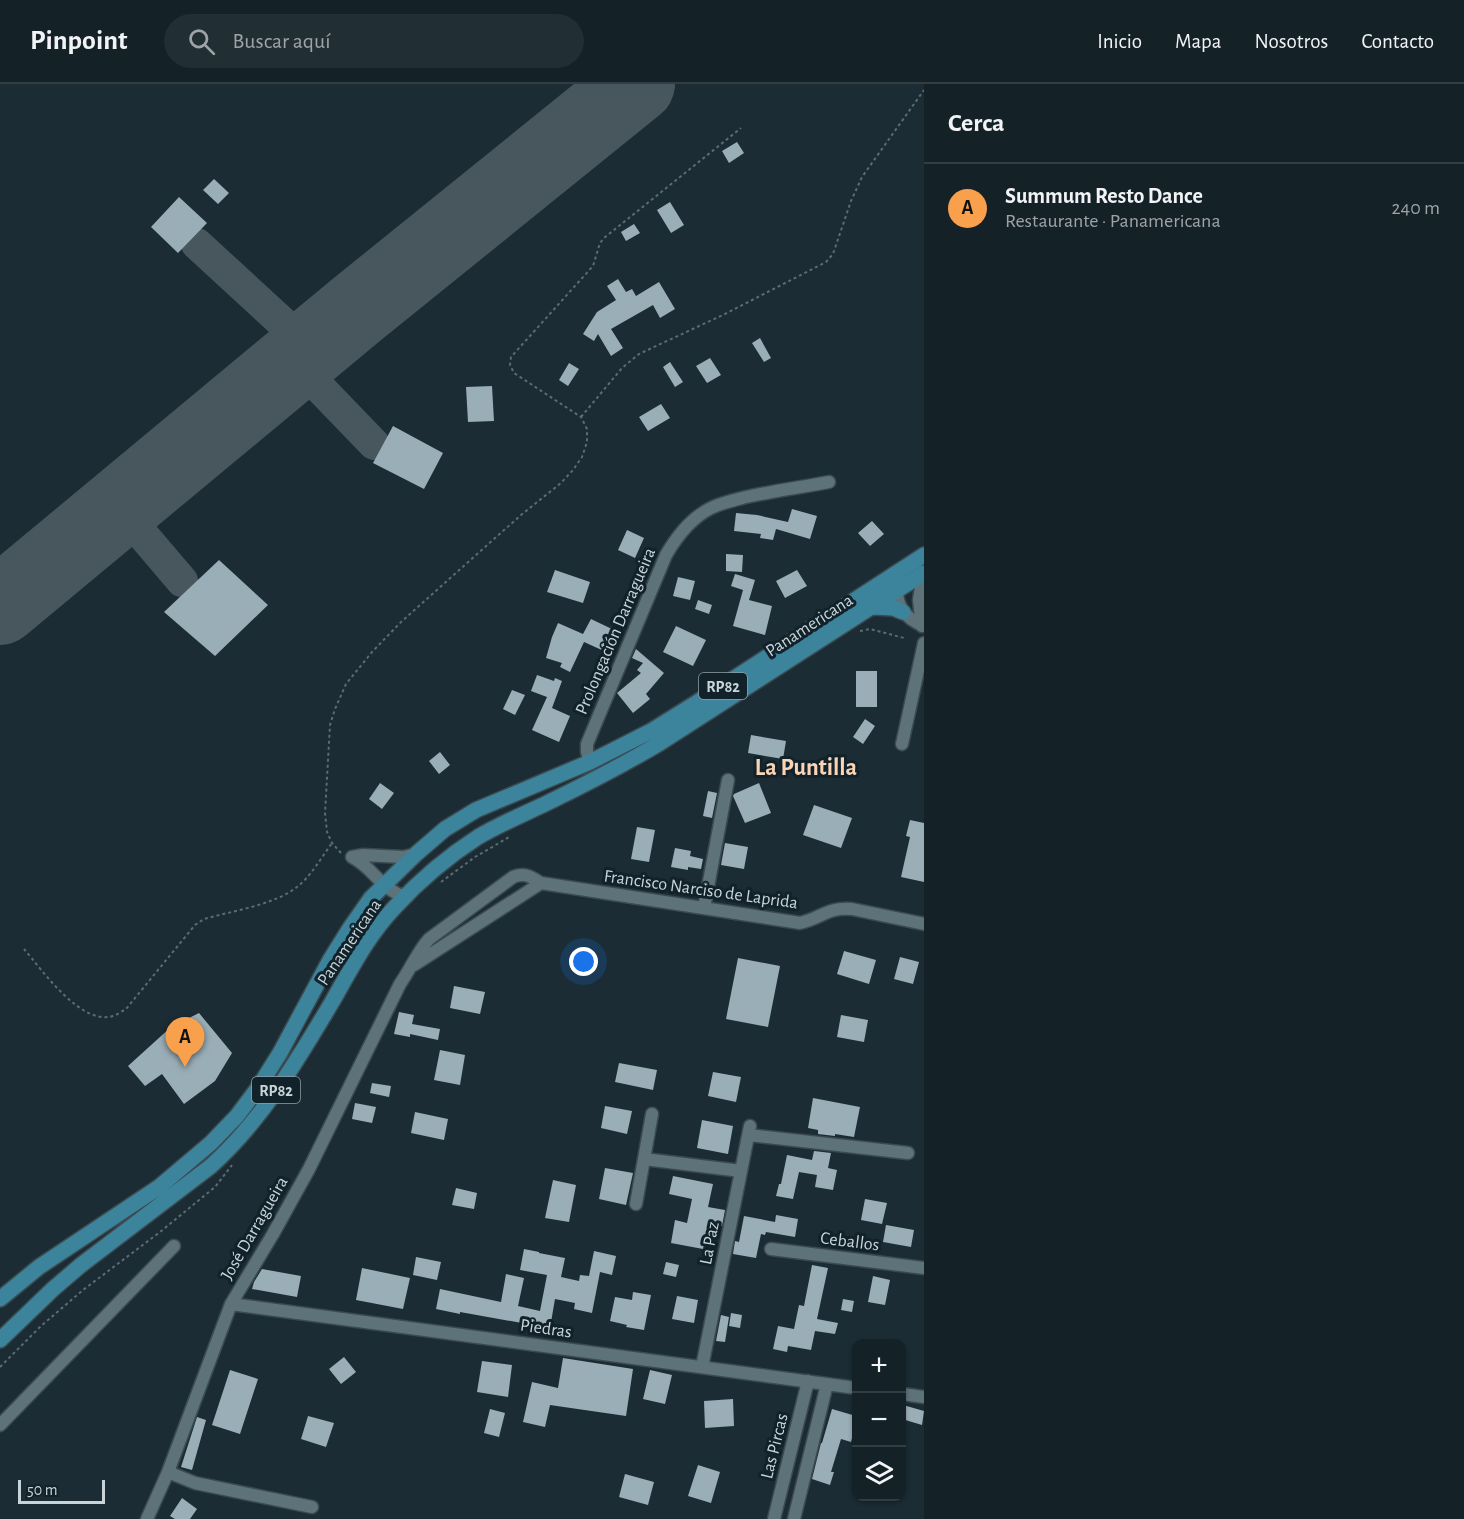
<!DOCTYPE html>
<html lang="es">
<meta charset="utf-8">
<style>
body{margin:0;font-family:"Alegreya Sans",sans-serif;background:#212e33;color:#f1f3f6}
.controls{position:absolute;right:18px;bottom:18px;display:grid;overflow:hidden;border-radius:12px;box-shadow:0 2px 4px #0004}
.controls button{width:54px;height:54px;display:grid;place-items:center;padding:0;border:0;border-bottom:2px solid #333e44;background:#142127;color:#f1f3f6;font:30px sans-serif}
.scale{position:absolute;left:18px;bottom:15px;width:87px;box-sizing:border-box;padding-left:6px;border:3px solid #c9d4d9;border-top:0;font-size:16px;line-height:21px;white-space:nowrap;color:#c9d4d9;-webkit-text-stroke:4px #11222a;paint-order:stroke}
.you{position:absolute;left:584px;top:878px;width:21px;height:21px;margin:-15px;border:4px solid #fff;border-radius:50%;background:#1a73e8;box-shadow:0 0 0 9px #1a73e833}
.badge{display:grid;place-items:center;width:39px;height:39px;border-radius:50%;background:#f9a04d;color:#111;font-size:20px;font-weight:700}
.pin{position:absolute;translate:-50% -50px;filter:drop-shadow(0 2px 3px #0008)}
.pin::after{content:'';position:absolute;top:32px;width:21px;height:18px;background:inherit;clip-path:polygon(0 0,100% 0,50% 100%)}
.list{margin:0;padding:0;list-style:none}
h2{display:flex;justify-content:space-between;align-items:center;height:78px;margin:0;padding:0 24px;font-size:26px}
h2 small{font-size:20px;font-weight:400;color:#9da3a7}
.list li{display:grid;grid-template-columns:39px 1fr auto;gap:18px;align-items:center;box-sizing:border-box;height:90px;padding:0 24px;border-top:2px solid #333e44}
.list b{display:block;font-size:22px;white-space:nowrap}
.list p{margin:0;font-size:20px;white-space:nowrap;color:#9da3a7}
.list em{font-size:20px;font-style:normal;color:#9da3a7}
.icon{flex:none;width:33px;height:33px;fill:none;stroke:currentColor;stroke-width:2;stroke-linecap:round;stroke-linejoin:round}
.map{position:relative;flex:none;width:924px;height:1435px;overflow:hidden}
header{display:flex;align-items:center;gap:36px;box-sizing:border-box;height:84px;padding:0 30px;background:#142127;border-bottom:2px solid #333e44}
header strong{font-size:28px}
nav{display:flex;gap:33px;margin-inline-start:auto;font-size:21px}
.search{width:420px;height:54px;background:#212e33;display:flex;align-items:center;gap:15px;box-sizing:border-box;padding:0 21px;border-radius:33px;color:#9da3a7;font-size:22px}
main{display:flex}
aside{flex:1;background:#142127}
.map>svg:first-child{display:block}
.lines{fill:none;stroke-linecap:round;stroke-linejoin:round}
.taxiway{stroke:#48575e;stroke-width:32}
.runway{stroke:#48575e;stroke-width:78}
.building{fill:#9aaeb8}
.minor-casing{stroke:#3b4a50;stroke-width:15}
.major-casing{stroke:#3b4a50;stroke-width:18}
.path{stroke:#5d6c73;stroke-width:2;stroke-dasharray:3 3;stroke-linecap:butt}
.minor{stroke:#5e727a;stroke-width:12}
.major{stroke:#3c839c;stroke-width:15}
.labels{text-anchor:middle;stroke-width:6;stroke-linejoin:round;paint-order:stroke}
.shield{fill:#11222a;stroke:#929fa4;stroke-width:1.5}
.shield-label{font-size:16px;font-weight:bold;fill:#c9d4d9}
.street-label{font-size:18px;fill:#c9d4d9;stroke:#11222a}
.district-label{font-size:24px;font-weight:bold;fill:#fbd4b5;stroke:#11222a}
</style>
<header>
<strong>Pinpoint</strong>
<div class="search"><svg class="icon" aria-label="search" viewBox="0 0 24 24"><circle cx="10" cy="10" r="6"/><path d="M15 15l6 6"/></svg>Buscar aquí</div>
<nav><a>Inicio</a><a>Mapa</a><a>Nosotros</a><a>Contacto</a></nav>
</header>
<main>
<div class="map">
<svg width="924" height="1435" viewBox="0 0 924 1435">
<rect width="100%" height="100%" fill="#1b2c34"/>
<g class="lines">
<path class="taxiway" d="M197 160 310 264
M316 293 319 271 340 240
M272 296C289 296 304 294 319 303L374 360
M130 436C127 422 129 419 137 408
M98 440C110 435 117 433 130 436L182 497"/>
<path class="runway" d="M0 522 355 227 636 0"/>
</g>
<path class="building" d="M737 58 744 69 729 79 722 67Z
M214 95 229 109 218 120 203 106Z
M179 113 207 139 178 169 151 143Z
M670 118 684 141 671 149 657 126Z
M634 140 640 149 626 157 621 148Z
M618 195 626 208 632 205 636 212 659 198 675 225 660 234 653 221 611 245 623 264 611 272 598 250 594 257 583 250 597 228 616 216 607 202Z
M760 254 771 274 764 278 752 259Z
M710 274 721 291 707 299 696 282Z
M670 278 683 298 675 303 663 283Z
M569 279 579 285 568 302 559 296Z
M492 302 494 337 468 338 466 303Z
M661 320 670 334 648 347 639 333Z
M393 342 443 369 424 405 373 379Z
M792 425 817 432 810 455 776 445 773 456 760 454 761 450 734 447 736 429 757 431 788 438Z
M872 437 884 450 870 462 858 449Z
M627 446 644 454 635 474 618 466Z
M726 470 743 471 742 488 726 487Z
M219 476 268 521 215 572 164 528Z
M555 486 590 498 583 519 547 508Z
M797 486 807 502 785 514 776 497Z
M735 490 755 496 749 516 772 522 765 551 733 542 743 506 731 502Z
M678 493 695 497 690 516 673 512Z
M698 516 712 521 709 530 695 525Z
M591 535 614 546 604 567 584 558 570 588 560 583 562 579 546 574 552 553 558 539 583 550Z
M676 542 706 556 693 582 663 568Z
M636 565 664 589 646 610 650 615 633 629 617 609 641 589 637 586 643 579 632 574Z
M856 587H877V623H856Z
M537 591 554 597 555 594 562 597 552 624 570 632 559 658 532 646 547 613 531 607Z
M512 606 525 611 515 631 503 625Z
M865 635 875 642 863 660 853 653Z
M751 651 786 657 783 675 748 669Z
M440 668 450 681 439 690 429 677Z
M380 699 394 709 382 725 369 715Z
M759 699 771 729 745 739 733 712 734 710Z
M708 707 717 709 712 734 703 732Z
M814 721 852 734 841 764 803 751Z
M910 736 924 739V798L901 793 910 753 906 752Z
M637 743 655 746 649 778 631 775Z
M725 759 748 763 744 785 721 781Z
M675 764 691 767 690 772 703 775 701 785 688 783V786L671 783Z
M844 867 876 876 869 900 837 890Z
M900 873 919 878 913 900 894 895Z
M738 874 780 882 768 943 726 935Z
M454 902 485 908 480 930 450 924Z
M399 928 414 931 412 940 440 945 438 956 410 950V953L394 950Z
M199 929 232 969 215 997 184 1020 162 990 145 1002 128 982 171 943Z
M841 931 868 936 864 958 837 953Z
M440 966 465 971 460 1001 434 996Z
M619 979 657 986 653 1006 615 998Z
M713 988 741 993 736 1018 708 1012Z
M372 999 391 1002 389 1013 370 1009Z
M813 1014 860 1023 854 1053 835 1050V1052L818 1050V1046L808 1044Z
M355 1019 376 1023 372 1039 352 1035Z
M605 1022 632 1027 627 1050 601 1044Z
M415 1028 448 1035 444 1056 411 1049Z
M702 1036 733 1042 728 1070 697 1064Z
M814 1067 831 1069 828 1084 837 1086 833 1106 815 1103 817 1091 799 1088 793 1115 776 1112 779 1100H781L787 1071 812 1076Z
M605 1084 633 1089 626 1121 599 1115Z
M673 1092 713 1100 708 1123 725 1126 722 1142 708 1140 703 1165 671 1159 675 1136 687 1139 692 1115 669 1110Z
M553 1096 576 1101 569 1138 545 1134Z
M456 1104 477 1109 474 1125 452 1121Z
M865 1115 887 1119 882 1140 861 1136Z
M776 1131 798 1135 795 1153 766 1148 765 1151 761 1150 756 1174 733 1170 735 1157 739 1158 744 1132 775 1138Z
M886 1141 914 1146 911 1163 883 1158Z
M524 1165 539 1168V1169L565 1174 561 1193 579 1197 580 1191 589 1192 594 1167 616 1172 612 1191 600 1188 592 1229 574 1225 575 1219 555 1215 550 1244 460 1228V1230L436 1225 440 1205 501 1218 506 1190 524 1194 518 1222 540 1227 547 1191 520 1186Z
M416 1173 441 1178 437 1196 413 1191Z
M666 1178 679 1181 676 1193 663 1190Z
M812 1181 828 1184 817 1235 838 1239 835 1250 815 1247 811 1266 788 1262 787 1268 773 1265 778 1242 794 1245 799 1221 804 1222Z
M362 1184 410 1194 403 1225 356 1216Z
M262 1185 301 1192 297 1213 252 1205 254 1198Z
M873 1192 890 1196 885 1221 868 1218Z
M633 1208 651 1211 644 1246 626 1243 627 1241 610 1237 615 1213 632 1216Z
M677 1212 698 1216 694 1239 672 1235Z
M843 1215 854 1217 852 1228 841 1226Z
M731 1229 742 1231 740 1244 729 1242Z
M721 1231 729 1233 725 1258 716 1257Z
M344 1273 356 1288 341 1300 329 1285Z
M563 1274 633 1285 626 1332 550 1321 545 1343 523 1338 532 1298 558 1304Z
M482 1277 512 1281 508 1313 477 1308Z
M230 1286 258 1295 240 1350 212 1341Z
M650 1286 672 1291 665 1320 643 1315Z
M733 1315 734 1342 705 1344 704 1317Z
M903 1321 924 1327 922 1341 902 1335Z
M490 1325 505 1329 499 1353 484 1349Z
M832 1325 856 1332V1339L851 1358 841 1355 831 1388H834L830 1401 812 1395 821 1359H822Z
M308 1332 334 1339 326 1363 301 1355Z
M197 1333 206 1336 192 1386 181 1383Z
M698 1381 720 1388 711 1419 688 1412Z
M625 1390 654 1398 648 1421 619 1413Z
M182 1414 197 1425 190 1435H175L170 1432Z"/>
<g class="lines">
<g class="minor-casing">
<path id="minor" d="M898 501C894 521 906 535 924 542
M922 542 919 516 923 490
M902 660 924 559
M590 678 587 668V660L666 471C677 452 691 434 711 424 721 419 735 416 746 413 774 407 802 403 829 398
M352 773C375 785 379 804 405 813
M352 773 363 771 403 773 416 770
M704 824 728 696
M414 881 541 799
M749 1051 908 1069
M644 1075 741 1087
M636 1120 652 1030
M771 1165 924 1184
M231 1220 856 1304
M702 1283 750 1042
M902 1310 924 1313
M0 1341 174 1162
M168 1388 195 1399 312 1423
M147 1435 168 1388 231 1220 273 1150 309 1085 400 900C410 886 418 867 429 855L513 793C525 788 531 793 541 799L800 839C822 834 827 823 852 825L924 840
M774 1435 808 1297
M794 1435 827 1300"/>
</g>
<g class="major-casing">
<path id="major" d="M873 523 893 524 903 528
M0 1215 39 1183 159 1103 211 1059 237 1032 258 1004 280 969 330 876 350 844 371 814 416 770 445 745 476 726 590 678 651 647 696 619 924 471
M0 1256 53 1205 81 1181 211 1082C262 1036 297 977 332 918 351 885 368 851 395 823 419 797 447 773 478 753 500 740 524 730 547 719 586 700 623 681 660 659L924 489"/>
</g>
<path class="path" d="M581 333 622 284 639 270 725 230 826 178 833 170 851 117 862 93 924 6
M860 547 870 545 904 554
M341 769 332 759 327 748 325 729 330 641 335 625 346 600 372 568 401 538 521 431 561 399 573 386 582 373 587 358V345L581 333 514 289 510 281 511 273 593 182 600 159 604 154 741 44
M441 798 475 773 511 752
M24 865C42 886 81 942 113 932 117 931 122 927 126 925L195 841 204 835C232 827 274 821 297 803 311 792 321 774 332 759
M0 1283 41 1242 83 1206 160 1148 215 1103 232 1081"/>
<use href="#minor" class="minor"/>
<use href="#major" class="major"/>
</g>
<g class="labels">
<g class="shield">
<rect x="699" y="589" width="48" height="26" rx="4.5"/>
<rect x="252" y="993" width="48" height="26" rx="4.5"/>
</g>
<g class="shield-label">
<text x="723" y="608">RP82</text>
<text x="276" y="1012">RP82</text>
</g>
<g class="street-label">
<text transform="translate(809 541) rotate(-33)" y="6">Panamericana</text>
<text transform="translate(615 547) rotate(-67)" y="6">Prolongación Darragueira</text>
<text transform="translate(701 805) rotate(8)" y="6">Francisco Narciso de Laprida</text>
<text transform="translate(349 858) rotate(-56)" y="6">Panamericana</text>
<text transform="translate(254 1144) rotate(-60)" y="6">José Darragueira</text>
<text transform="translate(850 1157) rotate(7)" y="6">Ceballos</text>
<text transform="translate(709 1159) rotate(-79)" y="6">La Paz</text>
<text transform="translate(546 1244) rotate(8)" y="6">Piedras</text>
<text transform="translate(774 1362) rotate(-76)" y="6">Las Pircas</text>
</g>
<g class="district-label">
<text x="806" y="691">La Puntilla</text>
</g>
</g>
</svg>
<div class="controls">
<button>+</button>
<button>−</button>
<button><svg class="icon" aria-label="layers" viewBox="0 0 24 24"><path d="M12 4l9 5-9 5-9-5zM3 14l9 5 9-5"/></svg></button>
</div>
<div class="scale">50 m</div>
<div class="you"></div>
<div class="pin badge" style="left:185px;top:983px">A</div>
</div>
<aside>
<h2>Cerca<small></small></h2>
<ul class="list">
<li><span class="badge">A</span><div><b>Summum Resto Dance</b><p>Restaurante · Panamericana</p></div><em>240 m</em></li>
</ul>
</aside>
</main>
